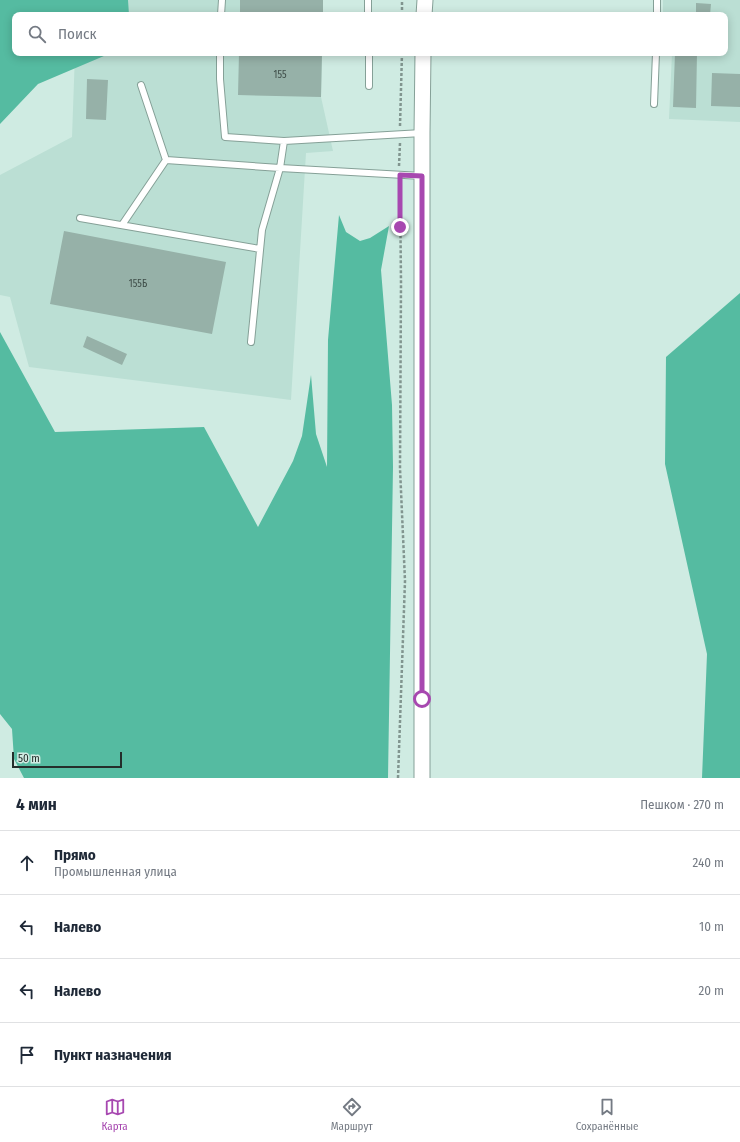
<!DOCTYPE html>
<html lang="ru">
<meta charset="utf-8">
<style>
body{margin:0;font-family:"Fira Sans Condensed",sans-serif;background:#f2f2f3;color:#1f2937}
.scale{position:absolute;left:12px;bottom:10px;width:110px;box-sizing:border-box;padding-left:4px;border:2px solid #242e2b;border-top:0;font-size:11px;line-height:14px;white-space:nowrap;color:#242e2b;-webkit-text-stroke:3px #cfebe2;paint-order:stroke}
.stop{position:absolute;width:12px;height:12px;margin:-9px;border:3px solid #a748b0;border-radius:50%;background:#fff}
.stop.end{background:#a748b0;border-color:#fff;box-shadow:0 1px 4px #0008}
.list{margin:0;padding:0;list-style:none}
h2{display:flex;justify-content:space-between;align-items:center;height:52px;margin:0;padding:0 16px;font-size:17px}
h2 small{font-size:13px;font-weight:400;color:#747a83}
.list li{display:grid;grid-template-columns:26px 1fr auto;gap:12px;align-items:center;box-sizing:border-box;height:64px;padding:0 16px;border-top:1px solid #e0e1e3}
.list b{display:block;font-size:15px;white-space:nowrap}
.list p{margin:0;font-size:13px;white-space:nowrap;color:#747a83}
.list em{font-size:13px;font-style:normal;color:#747a83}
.icon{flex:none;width:22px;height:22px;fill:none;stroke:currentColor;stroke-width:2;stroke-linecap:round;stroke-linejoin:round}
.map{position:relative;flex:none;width:740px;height:778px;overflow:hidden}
.search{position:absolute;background:#fff;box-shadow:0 2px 10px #0003;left:12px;right:12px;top:12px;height:44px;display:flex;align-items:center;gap:10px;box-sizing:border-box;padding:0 14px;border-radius:8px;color:#747a83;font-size:15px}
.sheet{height:308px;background:#fff}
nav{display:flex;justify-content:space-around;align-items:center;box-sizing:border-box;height:56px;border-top:1px solid #e0e1e3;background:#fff;font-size:11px;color:#747a83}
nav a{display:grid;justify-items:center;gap:2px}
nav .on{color:#a748b0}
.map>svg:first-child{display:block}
.built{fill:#bbdfd4}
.forest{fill:#55bba1}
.building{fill:#96b1a8}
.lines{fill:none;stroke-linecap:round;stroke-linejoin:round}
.service-casing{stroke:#85a097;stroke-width:8}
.tertiary-casing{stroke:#85a097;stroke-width:17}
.path{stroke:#81958f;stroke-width:2.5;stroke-dasharray:3 2;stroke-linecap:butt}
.service{stroke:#fff;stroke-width:6}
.tertiary{stroke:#fff;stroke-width:15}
.route{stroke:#a748b0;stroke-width:5}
.labels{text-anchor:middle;stroke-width:3;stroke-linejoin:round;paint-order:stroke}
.number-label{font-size:10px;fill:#404f4a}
</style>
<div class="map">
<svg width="740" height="778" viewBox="0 0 740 778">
<rect width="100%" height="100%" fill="#cfebe2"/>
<path class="built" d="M77 0H323V15H76Z
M663 0H740V122L669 119 672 53H725V15H663Z
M75 53H322L321 97 333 151 306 153 291 400 29 367 10 297 0 295V175L72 137Z"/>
<path class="forest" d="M0 0H128L129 15H15V53H111L38 84 0 124Z
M339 215 346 232 360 241 370 238 389 226 381 270 392 405 393 467 388 778H24L14 759 12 729 0 714V332L55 432 204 427 258 527 293 461 302 436 311 375 316 434 327 467 328 340Z
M740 293V778H702L707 654 665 464 666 357Z"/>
<path class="building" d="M240 0H323V15H240Z
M696 3 711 4 710 15H696Z
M239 53H322L321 97 238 95Z
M675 53H697L696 108 673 107Z
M712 73 740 74V107L711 106Z
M87 79 108 80 106 120 86 119Z
M64 231 226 262 212 334 50 304Z
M87 336 127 354 122 365 83 347Z"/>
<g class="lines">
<g class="service-casing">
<path id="service" d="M368 0V15
M221 15 222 0
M657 15V0
M220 53V79L225 137 284 141
M369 53V86
M141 85 166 160
M654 104 656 53
M80 218 260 249
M122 225 166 160 280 168 284 141 422 133
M251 342 262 230 280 168 422 176"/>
</g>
<g class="tertiary-casing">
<path id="tertiary" d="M424 15 425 0
M422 778V133L423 53"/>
</g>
<path class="path" d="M402 15V0
M400 126 402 53
M399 166 400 143
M398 778 405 581 400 468 401 283 400 185"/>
<use href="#service" class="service"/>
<use href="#tertiary" class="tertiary"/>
</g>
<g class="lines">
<path class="route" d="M400 227V175L422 176V699"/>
</g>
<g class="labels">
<g class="number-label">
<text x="280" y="78">155</text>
<text x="138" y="287">155Б</text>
</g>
</g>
</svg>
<div class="scale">50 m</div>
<div class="stop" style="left:422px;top:699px"></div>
<div class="stop end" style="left:400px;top:227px"></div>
<div class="search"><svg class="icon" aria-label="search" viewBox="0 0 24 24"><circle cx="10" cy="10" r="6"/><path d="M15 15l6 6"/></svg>Поиск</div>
</div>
<section class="sheet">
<h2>4 мин<small>Пешком · 270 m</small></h2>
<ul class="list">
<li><svg class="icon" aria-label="ahead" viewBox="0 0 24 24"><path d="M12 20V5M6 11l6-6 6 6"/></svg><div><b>Прямо</b><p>Промышленная улица</p></div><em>240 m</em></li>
<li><svg class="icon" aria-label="left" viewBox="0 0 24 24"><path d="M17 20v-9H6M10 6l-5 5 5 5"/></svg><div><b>Налево</b></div><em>10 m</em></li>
<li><svg class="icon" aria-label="left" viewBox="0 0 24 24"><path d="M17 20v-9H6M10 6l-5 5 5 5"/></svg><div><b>Налево</b></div><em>20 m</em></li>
<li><svg class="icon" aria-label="arrive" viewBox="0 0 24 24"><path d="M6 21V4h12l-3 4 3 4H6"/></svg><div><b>Пункт назначения</b></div></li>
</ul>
</section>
<nav>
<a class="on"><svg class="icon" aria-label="map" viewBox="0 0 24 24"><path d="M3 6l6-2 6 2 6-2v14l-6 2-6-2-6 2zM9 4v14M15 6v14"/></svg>Карта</a>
<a><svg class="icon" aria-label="directions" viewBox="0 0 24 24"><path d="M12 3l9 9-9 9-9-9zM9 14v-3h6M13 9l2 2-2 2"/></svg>Маршрут</a>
<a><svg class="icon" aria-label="saved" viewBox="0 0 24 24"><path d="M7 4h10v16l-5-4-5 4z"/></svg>Сохранённые</a>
</nav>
